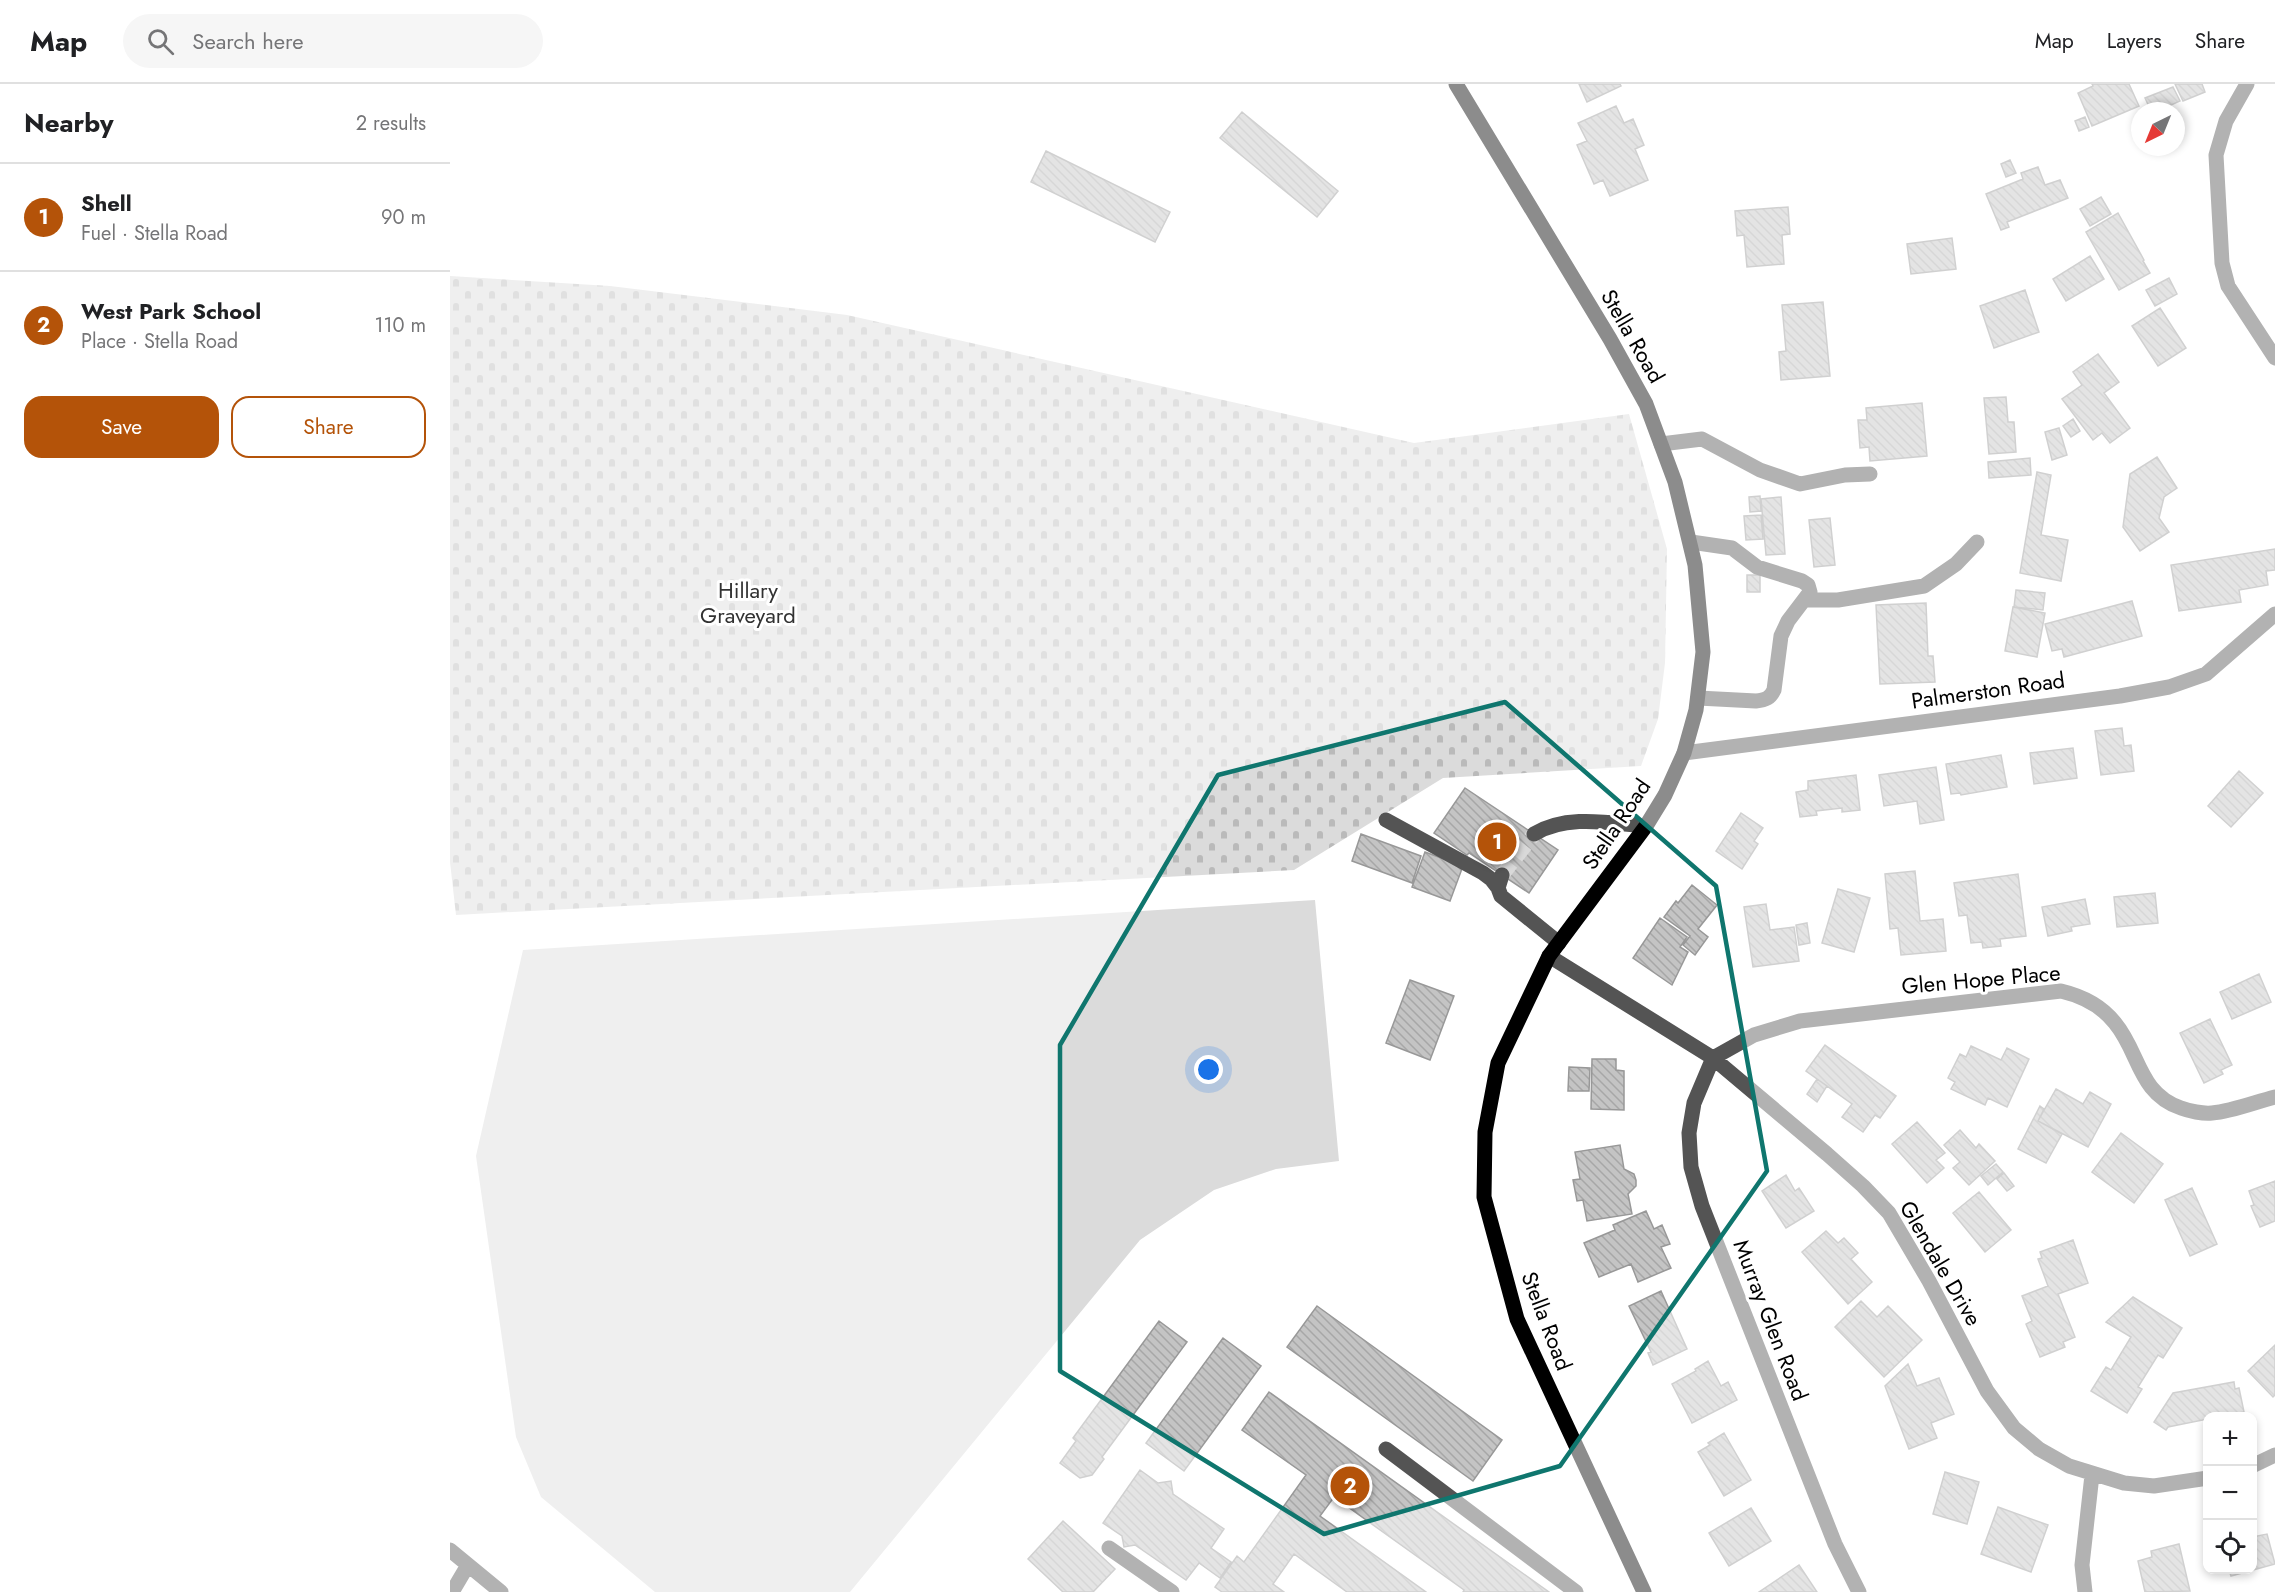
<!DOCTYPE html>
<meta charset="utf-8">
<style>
body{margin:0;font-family:Jost,sans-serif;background:#f6f6f6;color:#202124}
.controls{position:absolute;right:18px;bottom:18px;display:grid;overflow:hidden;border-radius:12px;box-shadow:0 3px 9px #0003}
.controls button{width:54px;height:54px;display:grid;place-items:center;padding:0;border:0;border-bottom:2px solid #e0e0e0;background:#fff;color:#202124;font:30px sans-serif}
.compass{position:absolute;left:1681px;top:18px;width:54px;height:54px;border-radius:50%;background:#fff;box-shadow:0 3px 9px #0003;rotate:223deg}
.you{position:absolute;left:759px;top:986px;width:21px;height:21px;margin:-15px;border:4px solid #fff;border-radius:50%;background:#1a73e8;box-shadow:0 0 0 9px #1a73e833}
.badge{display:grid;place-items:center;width:39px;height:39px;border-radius:50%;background:#b45309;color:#fff;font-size:20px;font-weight:700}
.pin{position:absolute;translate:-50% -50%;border:3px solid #fff;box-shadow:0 2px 6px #0006}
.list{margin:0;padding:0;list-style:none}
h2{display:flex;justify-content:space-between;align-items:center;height:78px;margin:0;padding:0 24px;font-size:26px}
h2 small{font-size:20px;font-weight:400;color:#757577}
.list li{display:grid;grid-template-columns:39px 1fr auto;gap:18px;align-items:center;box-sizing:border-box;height:108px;padding:0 24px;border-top:2px solid #e0e0e0}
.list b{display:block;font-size:22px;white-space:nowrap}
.list p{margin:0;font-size:20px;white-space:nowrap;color:#757577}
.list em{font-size:20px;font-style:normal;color:#757577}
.actions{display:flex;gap:12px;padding:18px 24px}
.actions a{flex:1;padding:14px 0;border:2px solid #b45309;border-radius:18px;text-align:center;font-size:21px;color:#b45309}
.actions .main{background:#b45309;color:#fff}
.icon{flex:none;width:33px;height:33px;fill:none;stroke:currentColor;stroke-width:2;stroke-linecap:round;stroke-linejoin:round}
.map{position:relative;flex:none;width:1825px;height:1508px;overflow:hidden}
header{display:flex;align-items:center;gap:36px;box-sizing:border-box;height:84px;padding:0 30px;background:#fff;border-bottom:2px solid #e0e0e0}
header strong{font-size:28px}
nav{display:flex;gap:33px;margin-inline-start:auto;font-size:21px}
.search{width:420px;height:54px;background:#f6f6f6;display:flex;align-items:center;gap:15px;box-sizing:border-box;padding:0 21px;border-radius:33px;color:#757577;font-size:22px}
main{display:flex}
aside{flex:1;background:#fff}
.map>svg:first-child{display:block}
.cemetery{fill:url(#cemetery-stones)}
.pitch{fill:#dbdbdb}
.building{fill:url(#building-back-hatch);stroke:#989898;stroke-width:1.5}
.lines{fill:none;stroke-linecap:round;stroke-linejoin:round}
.minor-tunnel{stroke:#d9d9d9;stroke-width:15;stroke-dasharray:15 8;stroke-linecap:butt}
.minor{stroke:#545454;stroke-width:15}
.major{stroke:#000;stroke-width:15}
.marked{fill:none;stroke:#0f766e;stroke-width:4.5;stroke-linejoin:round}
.labels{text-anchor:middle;stroke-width:6;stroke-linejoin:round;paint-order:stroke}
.street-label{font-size:22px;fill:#000;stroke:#fff}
.park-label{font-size:22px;fill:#323232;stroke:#fff}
</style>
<header>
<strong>Map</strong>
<div class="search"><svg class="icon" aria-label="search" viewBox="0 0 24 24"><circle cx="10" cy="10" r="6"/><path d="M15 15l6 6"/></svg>Search here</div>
<nav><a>Map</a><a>Layers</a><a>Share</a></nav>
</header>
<main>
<aside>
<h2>Nearby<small>2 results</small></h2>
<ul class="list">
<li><span class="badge">1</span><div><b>Shell</b><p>Fuel · Stella Road</p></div><em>90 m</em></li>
<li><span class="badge">2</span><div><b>West Park School</b><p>Place · Stella Road</p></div><em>110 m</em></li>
</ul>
<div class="actions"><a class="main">Save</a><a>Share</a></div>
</aside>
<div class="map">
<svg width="1825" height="1508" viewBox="0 0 1825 1508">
<defs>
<pattern id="cemetery-stones" width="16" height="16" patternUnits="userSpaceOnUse" patternTransform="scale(1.5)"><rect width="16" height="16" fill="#dbdbdb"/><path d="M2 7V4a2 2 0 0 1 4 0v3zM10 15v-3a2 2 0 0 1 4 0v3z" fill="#bababa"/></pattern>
<pattern id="building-back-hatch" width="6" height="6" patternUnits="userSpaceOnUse" patternTransform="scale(1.5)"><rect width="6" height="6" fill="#c4c4c4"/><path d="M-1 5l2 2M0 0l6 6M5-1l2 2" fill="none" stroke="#a7a7a7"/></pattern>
</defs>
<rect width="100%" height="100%" fill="#fff"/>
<path class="cemetery" d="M0 192 160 202 397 231 964 359 1179 330 1217 465 1215 579 1208 635 1191 682 993 694 844 786 6 831 0 778Z"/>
<path class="pitch" d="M865 816 889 1077 826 1085 764 1106 690 1156 400 1508H205L91 1413 66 1353 26 1072 73 866Z"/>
<path class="building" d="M1129 0H1170L1171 2 1137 18Z
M1642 0H1679L1689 22 1642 42 1628 9 1643 2Z
M1725 0H1752L1755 8 1733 17Z
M1723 3 1730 17 1708 27H1701L1695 14Z
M1166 22 1174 39 1183 35 1194 61 1185 65 1198 96 1160 112 1153 96 1144 100 1127 61 1137 57 1128 39Z
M792 28 888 107 867 133 770 54Z
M1635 33 1639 43 1629 47 1625 37Z
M596 67 720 128 705 158 581 98Z
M1560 76 1566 89 1556 93 1551 80Z
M1588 83 1595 101 1610 96 1618 114 1557 138 1559 143 1551 146 1536 110 1573 95 1571 89Z
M1651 113 1661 130 1640 142 1630 125Z
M1338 123 1340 150 1332 151 1334 180 1297 183 1294 151 1287 152 1285 127Z
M1668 129 1694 176 1693 177 1700 189 1669 206 1636 148Z
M1502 154 1506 185 1461 190 1457 160Z
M1640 172 1654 195 1616 217 1603 195Z
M1719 194 1727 210 1705 222 1696 206Z
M1575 206 1589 248 1544 264 1530 222Z
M1373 218 1380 292 1331 296 1329 268 1336 267 1332 221Z
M1710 224 1736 264 1708 282 1682 242Z
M1648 270 1669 298 1654 309 1680 344 1660 359 1652 349 1643 356 1612 315 1632 301 1623 288Z
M1556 313 1558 338H1564L1566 368 1539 370 1534 314Z
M1472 319 1477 372 1420 377 1419 363 1410 364 1408 336H1417L1416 324Z
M1623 335 1630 347 1621 353 1613 342Z
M1609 344 1617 371 1602 376 1595 348Z
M1707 373 1727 404 1714 413 1709 434 1719 448 1690 467 1673 443 1680 390Z
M1580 374 1581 391 1539 394 1538 378Z
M1587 388 1601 391 1591 451 1618 456 1611 497 1570 489Z
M1310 412 1311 427 1300 428 1299 413Z
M1331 413 1335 470 1316 471 1311 415Z
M1311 431 1313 455 1296 456 1294 432Z
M1380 434 1385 481 1364 483 1359 436Z
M1825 465V486L1816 487 1818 501 1789 506 1791 518 1729 527 1721 481Z
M1297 491H1310V508H1297Z
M1566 506 1595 509 1593 526 1564 523Z
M1682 517 1692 552 1614 573 1612 565 1602 567 1595 540Z
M1476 519 1478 572H1483L1485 598 1430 600 1426 521Z
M1563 523 1595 529 1587 573 1555 567Z
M1672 644 1674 662 1681 661 1684 687 1651 691 1645 647Z
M1623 664 1627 694 1584 700 1580 669Z
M1551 671 1557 703 1511 711 1510 709 1501 710 1496 680Z
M1486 683 1494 736 1470 740 1467 717 1434 722 1429 691Z
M1789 687 1813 709 1781 743 1758 722Z
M1406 691 1410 726 1392 728V724L1366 727 1367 731 1350 733 1346 708 1358 706V697Z
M1015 704 1108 766 1079 809 1019 769 1017 771 984 749Z
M1291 729 1313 744 1304 757 1308 760 1292 785 1266 767Z
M911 750 971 772 962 799 902 777Z
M975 768 1013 782 1000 817 962 803Z
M1465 787 1470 837 1493 835 1496 867 1451 871 1448 844 1440 845 1435 790Z
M1568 790 1576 852 1550 855 1551 862 1533 864 1532 858 1521 859 1517 831 1509 832 1504 799Z
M1242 801 1267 821 1248 845 1258 853 1245 871 1233 861 1240 852 1214 833 1226 817 1228 819Z
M1388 805 1420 814 1404 868 1372 859Z
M1705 809 1708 839 1667 843 1664 813Z
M1635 815 1640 840 1621 843 1622 847 1598 852 1592 823Z
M1316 820 1320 846 1344 843 1349 877 1303 883 1294 823Z
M1210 834 1237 853 1230 863 1238 868 1222 901 1183 874Z
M1357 839 1360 859 1349 861 1346 841Z
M1809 890 1821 918 1782 935 1770 908Z
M960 896 1004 912 980 976 936 959Z
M1760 935 1782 981 1771 986 1773 990 1754 999 1730 949Z
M1375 961 1446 1012 1430 1034 1425 1031 1413 1048 1392 1033 1402 1020 1356 987Z
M1521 962 1551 976 1557 964 1579 975 1557 1023 1538 1014 1535 1021 1501 1005 1505 998 1498 994 1510 970 1516 973Z
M1142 975H1166V986L1174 987V1026L1141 1025Z
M1119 983 1140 984 1139 1007H1118Z
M1367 995 1377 1002 1367 1018 1357 1010Z
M1606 1005 1633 1020 1640 1008 1661 1020 1638 1063 1588 1037Z
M1590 1022 1594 1025 1588 1037 1612 1050 1596 1079 1568 1065Z
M1467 1038 1495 1069 1486 1076 1494 1084 1477 1099 1442 1060Z
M1510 1046 1526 1064 1529 1060 1545 1077 1519 1101 1503 1084 1510 1078 1494 1061Z
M1671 1049 1713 1080 1684 1119 1642 1088Z
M1170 1061 1174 1085 1184 1090 1186 1096V1102L1178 1110 1182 1130 1137 1137 1133 1116 1127 1117 1123 1096 1130 1095 1125 1068Z
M1546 1080 1553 1088 1538 1101 1531 1092Z
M1554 1089 1564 1102 1557 1107 1547 1095Z
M1336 1091 1345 1107 1349 1104 1364 1127 1336 1144 1312 1107Z
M1825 1097V1137L1810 1143 1801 1122 1804 1121 1799 1107Z
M1742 1104 1767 1160 1740 1172 1715 1116Z
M1529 1108 1561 1146 1535 1168 1503 1129Z
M1196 1127 1204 1145 1212 1141 1220 1160 1211 1163 1221 1184 1188 1198 1181 1180 1149 1193 1134 1159 1165 1146 1163 1141Z
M1376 1147 1388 1159 1394 1154 1408 1169 1401 1175 1422 1198 1398 1220 1352 1168Z
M1623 1156 1638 1199 1608 1210 1625 1253 1613 1258 1615 1263 1590 1273 1576 1240 1582 1237 1572 1212 1598 1202 1588 1175 1592 1174 1590 1168Z
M1211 1207 1237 1265 1203 1281 1198 1269 1201 1268 1179 1222Z
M1683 1213 1732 1244 1713 1274 1708 1271 1688 1303 1692 1305 1677 1329 1641 1307 1656 1283 1661 1286 1681 1253 1656 1238Z
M1411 1217 1427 1233 1438 1222 1472 1256 1434 1293 1385 1243Z
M867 1222 1052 1356 1023 1397 837 1263Z
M709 1237 737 1258 652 1373 654 1375 642 1391 630 1394 610 1379 626 1357 623 1354Z
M773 1254 811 1282 734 1387 696 1359Z
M1825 1261V1311L1823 1313 1798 1287Z
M1258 1277 1271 1302 1278 1298 1287 1316 1242 1339 1222 1300 1246 1287 1245 1285Z
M1458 1280 1467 1302 1489 1294 1504 1330 1481 1339 1487 1354 1459 1365 1435 1302Z
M1784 1298 1785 1305 1789 1304 1794 1328 1771 1332H1758V1335L1718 1343 1716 1346 1704 1338 1723 1309Z
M819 1308 1099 1508H1013L1014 1506 884 1413 870 1432 976 1508H897L844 1470 823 1500 834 1508H772L765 1503 787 1472 794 1478 856 1391 792 1346Z
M1274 1349 1301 1396 1274 1412 1248 1368 1260 1361 1258 1359Z
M690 1386 708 1399 721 1397 723 1410 774 1445 761 1464 781 1478 770 1494 749 1479 736 1496 685 1461 674 1463 672 1452 653 1439Z
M1495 1388 1529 1398 1517 1440 1483 1430Z
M1548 1423 1598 1441 1581 1488 1531 1470Z
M1301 1424 1321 1457 1279 1482 1259 1449Z
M613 1437 665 1485 643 1508H613L578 1475Z
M1817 1450 1825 1480 1781 1492 1779 1486H1802V1453Z
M1729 1460 1740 1507 1695 1508 1688 1477 1702 1473 1701 1467Z
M1349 1481 1367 1508H1309Z"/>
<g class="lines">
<path class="minor-tunnel" d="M1052 791 1084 750"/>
<path class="minor" d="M1797 0 1776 37 1766 71 1772 179 1778 202 1825 274
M1211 360 1252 355 1310 386 1350 400 1395 391 1420 390
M1241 458 1282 464 1307 483 1352 497 1358 501 1360 508 1338 537 1331 552 1324 606C1320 614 1316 616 1306 617L1248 614
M1355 516H1388L1474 502 1506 480 1527 458
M1234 669 1670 612 1719 603 1756 590 1825 530
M936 736 1033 789 1041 795 1048 804
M1084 750C1117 730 1159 739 1196 742
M1052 791 1048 804 1051 812 1109 859
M1099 872 1263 974 1377 1070 1413 1102 1439 1129 1479 1197 1537 1307 1564 1344 1589 1365 1619 1382 1674 1399 1704 1402 1758 1394
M936 1365 1126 1508
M1802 1382 1825 1371
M659 1464 722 1508
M0 1466 51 1508
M2 1508 18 1481
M1409 1508 1385 1460 1252 1122 1241 1083 1239 1049 1244 1019 1263 974 1304 951 1350 937 1611 907C1632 912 1651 921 1665 939 1690 969 1688 1009 1731 1024 1739 1027 1753 1030 1762 1029 1783 1027 1805 1018 1825 1013
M1635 1508 1632 1481 1642 1391"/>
<path class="major" d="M1006 0 1160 255 1196 320 1225 398 1245 481 1253 568 1246 626 1234 669 1215 711 1196 742 1099 872 1048 979 1035 1048 1034 1113 1067 1235 1194 1508"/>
</g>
<path d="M0 0H1825V1508H0ZM1055 618 1266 802 1317 1087 1110 1382 874 1450 610 1287V961L768 691Z" fill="#fff" fill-opacity=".55" fill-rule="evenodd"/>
<path class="marked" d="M1055 618 1266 802 1317 1087 1110 1382 874 1450 610 1287V961L768 691Z"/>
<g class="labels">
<g class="street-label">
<text transform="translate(1183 252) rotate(60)" y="8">Stella Road</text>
<text transform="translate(1538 606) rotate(-8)" y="8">Palmerston Road</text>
<text transform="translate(1166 740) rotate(-56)" y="8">Stella Road</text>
<text transform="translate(1531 895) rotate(-5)" y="8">Glen Hope Place</text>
<text transform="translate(1491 1179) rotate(60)" y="8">Glendale Drive</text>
<text transform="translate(1321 1236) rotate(69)" y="8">Murray Glen Road</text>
<text transform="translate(1097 1237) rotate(69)" y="8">Stella Road</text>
</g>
<g class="park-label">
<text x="298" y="514">Hillary<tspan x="298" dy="25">Graveyard</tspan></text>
</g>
</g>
</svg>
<div class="controls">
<button>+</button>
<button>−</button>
<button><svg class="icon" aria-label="locate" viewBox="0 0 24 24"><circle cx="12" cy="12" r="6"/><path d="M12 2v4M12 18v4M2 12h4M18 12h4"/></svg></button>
</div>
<svg class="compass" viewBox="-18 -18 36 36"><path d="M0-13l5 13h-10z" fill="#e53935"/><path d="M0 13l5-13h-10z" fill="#757577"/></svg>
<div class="you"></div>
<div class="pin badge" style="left:1047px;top:758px">1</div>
<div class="pin badge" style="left:900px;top:1402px">2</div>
</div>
</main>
